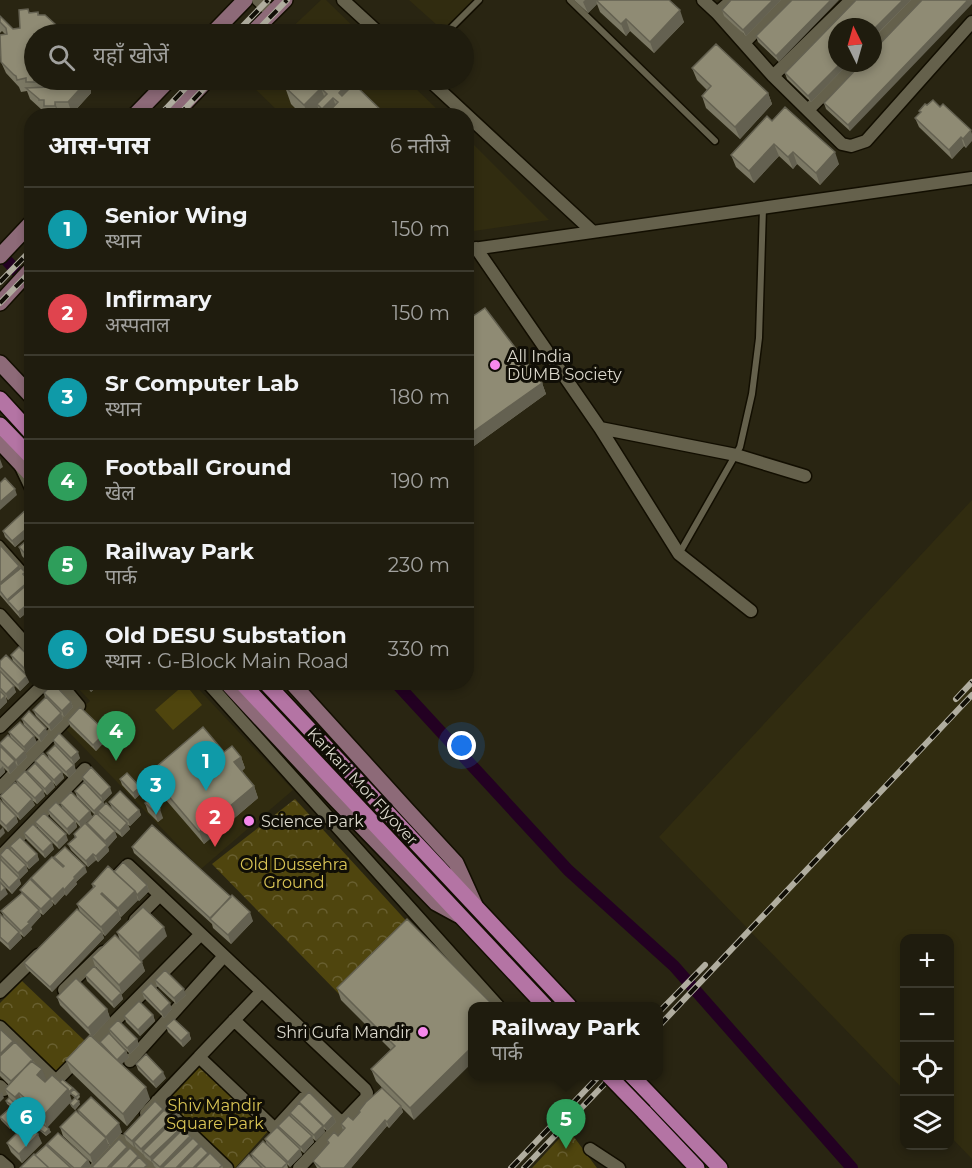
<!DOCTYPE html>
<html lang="hi">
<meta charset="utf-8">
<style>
body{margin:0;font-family:Montserrat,"Noto Sans Devanagari",sans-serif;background:#272517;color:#f1f3f6}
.controls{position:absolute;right:18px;bottom:18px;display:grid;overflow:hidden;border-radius:12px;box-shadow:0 3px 9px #0003}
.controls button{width:54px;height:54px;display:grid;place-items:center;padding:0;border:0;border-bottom:2px solid #3c3a2e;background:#1f1c0e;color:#f1f3f6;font:30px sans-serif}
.compass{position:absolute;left:828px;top:18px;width:54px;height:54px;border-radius:50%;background:#1f1c0e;box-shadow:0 3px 9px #0003;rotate:355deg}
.you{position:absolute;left:462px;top:746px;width:21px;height:21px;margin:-15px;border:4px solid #fff;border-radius:50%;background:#1a73e8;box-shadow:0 0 0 9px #1a73e833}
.badge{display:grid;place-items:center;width:39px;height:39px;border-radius:50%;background:#d93025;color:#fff;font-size:20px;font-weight:700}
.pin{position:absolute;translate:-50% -50px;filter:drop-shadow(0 2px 3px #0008)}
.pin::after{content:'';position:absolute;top:32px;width:21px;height:18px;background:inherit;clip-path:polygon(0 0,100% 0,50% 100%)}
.popup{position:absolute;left:468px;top:1002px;width:195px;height:78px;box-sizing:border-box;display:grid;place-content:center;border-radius:12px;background:#1f1c0e;filter:drop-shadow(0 2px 4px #0005);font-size:20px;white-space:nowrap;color:#a1a19e}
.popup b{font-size:22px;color:#f1f3f6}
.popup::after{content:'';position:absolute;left:50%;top:100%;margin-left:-12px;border:12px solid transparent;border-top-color:#1f1c0e}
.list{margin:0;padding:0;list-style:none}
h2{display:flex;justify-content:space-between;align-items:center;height:78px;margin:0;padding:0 24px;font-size:26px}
h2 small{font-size:20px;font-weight:400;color:#a1a19e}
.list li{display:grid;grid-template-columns:39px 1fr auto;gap:18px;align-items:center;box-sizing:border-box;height:84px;padding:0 24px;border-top:2px solid #3c3a2e}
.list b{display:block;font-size:22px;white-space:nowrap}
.list p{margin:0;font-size:20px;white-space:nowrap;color:#a1a19e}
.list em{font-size:20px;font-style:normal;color:#a1a19e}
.icon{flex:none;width:33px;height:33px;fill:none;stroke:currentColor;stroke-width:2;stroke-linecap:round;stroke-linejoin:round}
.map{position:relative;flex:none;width:972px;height:1168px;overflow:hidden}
.search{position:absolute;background:#1f1c0e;box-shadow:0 3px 9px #0003;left:24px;top:24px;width:450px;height:66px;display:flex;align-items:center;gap:15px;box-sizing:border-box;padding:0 21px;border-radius:33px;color:#a1a19e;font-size:22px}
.panel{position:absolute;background:#1f1c0e;box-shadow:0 3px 9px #0003;left:24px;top:108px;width:450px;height:582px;border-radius:24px}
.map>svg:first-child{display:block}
.built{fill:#312c10}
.park{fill:url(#park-crowns)}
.pitch{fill:#4f450e}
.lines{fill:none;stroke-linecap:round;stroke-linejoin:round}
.canal{stroke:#230022;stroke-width:12}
.lane-casing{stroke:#120e00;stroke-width:9}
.street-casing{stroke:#120e00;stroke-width:15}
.secondary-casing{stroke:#120e00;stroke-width:18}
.primary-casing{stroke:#120e00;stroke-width:18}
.lane{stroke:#65614c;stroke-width:6}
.street{stroke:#65614c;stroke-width:12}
.secondary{stroke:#8d6a78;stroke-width:15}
.primary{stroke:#b474a4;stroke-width:15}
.rail-casing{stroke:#b0ad9f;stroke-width:6}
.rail{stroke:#100e06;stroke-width:4;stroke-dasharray:11;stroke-linecap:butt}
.primary-bridge-casing{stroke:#120e00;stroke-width:18;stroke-linecap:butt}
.primary-bridge{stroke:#b474a4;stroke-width:15}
.wall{fill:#7b7864}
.shaded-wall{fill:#646151}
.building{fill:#8f8b74;stroke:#646151;stroke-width:1.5}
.poi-dot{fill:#f688ec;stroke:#100e06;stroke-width:2}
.labels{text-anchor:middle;stroke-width:6;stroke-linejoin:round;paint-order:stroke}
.poi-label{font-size:16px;fill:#dbd8cc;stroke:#100e06;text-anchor:start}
.street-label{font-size:16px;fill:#dbd8cc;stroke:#100e06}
.park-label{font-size:16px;fill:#d9c455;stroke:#100e06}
</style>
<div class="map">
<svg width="972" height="1168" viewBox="0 0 972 1168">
<defs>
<pattern id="park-crowns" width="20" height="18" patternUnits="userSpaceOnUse" patternTransform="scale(1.5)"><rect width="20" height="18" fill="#4f450e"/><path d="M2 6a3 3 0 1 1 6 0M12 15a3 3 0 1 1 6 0" fill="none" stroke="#685f30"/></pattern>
</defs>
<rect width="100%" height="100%" fill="#292512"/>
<path class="built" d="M321 0H326L361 34H285Z
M409 0H479L447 34Z
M246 80H407L443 115H282Z
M467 138 549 220 467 232Z
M972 500V1159L950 1136V938H904V1090L659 837Z
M73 683H193L293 790 201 869 63 726 90 701Z"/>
<path class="park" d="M295 799 411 926 339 994 212 864Z
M22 981 86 1042 57 1072 0 1019V1003Z
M200 1062 269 1130 235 1168H233L162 1100Z
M568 1129 597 1168H532Z"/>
<path class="pitch" d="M185 684 202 705 173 730 155 710Z"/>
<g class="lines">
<path class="canal" d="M0 253 32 288
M395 682 568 870 674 966 852 1168"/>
<g class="lane-casing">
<path id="lane" d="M570 0 715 141
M445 34 479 0
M0 544 32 580
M679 554 740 447 752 394 759 338 763 208"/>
</g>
<g class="street-casing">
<path id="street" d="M258 0 272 13
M343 0 380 34
M703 0 717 13 773 76 842 144 851 146 866 141 972 22
M717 13 732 0
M744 43 786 0
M873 45 918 0
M773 76 851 0
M429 80 593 232
M808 110 855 63
M476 248 600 428 679 554 751 611
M466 250 972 178
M600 428 736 455 805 476
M21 467 32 490
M0 615 32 651
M207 682 498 1006
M0 727 46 682
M0 788 79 706 59 682
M0 857 85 769
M116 877 128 865 365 1089 367 1093 366 1098 299 1168
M135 920 160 895
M64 990 103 952
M0 992 38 955
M261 992 199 1057 275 1129 309 1092
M234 1020 342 1123
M0 1027 56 1081 201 934
M130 1061 224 956
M0 1086 4 1090
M157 1101 227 1168
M146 1113 199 1057
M590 1149 619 1168
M0 1161 8 1168
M95 1168 121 1140 151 1168"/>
</g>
<g class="secondary-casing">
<path id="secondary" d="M212 34 245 0
M251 34 285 0
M134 116 169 80
M173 116 207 80
M0 256 32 222
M0 303 32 268
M0 363 32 397
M0 442 32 476
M226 682 337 801 436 903 458 915
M291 682 408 811 456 863 475 905"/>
</g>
<g class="primary-casing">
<path id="primary" d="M0 399 32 434
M0 425 32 458
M241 682 545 1006
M265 682 569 1006
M632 1076 720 1168
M644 1112 697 1168"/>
</g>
<use href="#lane" class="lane"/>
<use href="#street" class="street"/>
<use href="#secondary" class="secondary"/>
<use href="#primary" class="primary"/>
<g class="rail-casing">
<path id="rail" d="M235 34 268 0
M254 34 287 0
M159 116 193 80
M178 116 212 80
M0 282 32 249
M0 303 32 270
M956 699 972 682
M659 1012 705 965
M659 1026 972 695
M511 1168 599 1076
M524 1168 612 1076"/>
</g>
<use href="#rail" class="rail"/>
<g class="primary-bridge-casing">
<path id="primary-bridge" d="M609 1076 644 1112"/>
</g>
<use href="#primary-bridge" class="primary-bridge"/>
</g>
<path class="wall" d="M574 0H669L684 22 654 53 630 31 626 36 600 12 597 4 588 13Z
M781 0 746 36 724 16 722 10Z
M792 0 779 62 758 42 756 36Z
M856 0H911L811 102 787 79 785 73Z
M30 12H38L39 15 91 80V93L72 114H59V116H47L46 112H43L42 110 30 99 27 91 21 92 19 87 6 73 1 62V56H0V35L5 34 2 31 0 33V16L13 29 20 28Z
M862 63 850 131 826 109 824 103Z
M692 68 768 93 772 104 740 139 706 108 702 96 707 90 697 80Z
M348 82 350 88 387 116H321L320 113 317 116H303L291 104 285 87Z
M927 105 940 107 971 130 966 148 964 146 952 159 919 127 915 118 920 113 919 111Z
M772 121 839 164 820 185 797 164 793 169 779 156 754 183 736 167 731 155Z
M466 321 542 383 546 394 474 446 466 437Z
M31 505 32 532 15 547 5 537 3 531Z
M32 536V566L22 556 19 547Z
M0 546 25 572 26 579 29 583 32 584V607L29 608 30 610 20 618 0 595Z
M11 655 32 659 31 679 13 661Z
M0 661 29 682 20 691 0 671Z
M0 671 16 692 8 700 6 697 7 702 0 709Z
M83 682H102L91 692Z
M44 693 71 702 73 707 64 717 62 715 63 719 51 731 36 716 33 710 45 698Z
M22 719 48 734 41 742 24 725Z
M68 720 106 732 108 738 96 751 70 726Z
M9 732 37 742 26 753 25 752 27 757 18 766 16 764 17 767 10 774 4 768 5 772 0 777V743L11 738Z
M53 740 80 758 74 764 76 771 69 778 62 772 64 778 56 786 53 782 55 787 47 795 43 791 45 796 37 804 32 800 35 805 20 820 3 802 0 796 18 786 16 780 29 776 27 771 37 766 35 761 49 759 47 753 55 745Z
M224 752 241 757 245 768 242 771 254 786 258 798 204 844 153 785 149 773Z
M82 777 112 793 103 802 104 804 112 808 109 802 139 810 141 815 130 826 128 825 130 829 122 837 113 830 117 837 108 847 109 851 98 862 96 860 88 867 71 850 68 844 75 838 74 834 81 828 76 822 77 827 69 835 50 816 48 810 62 807 60 803 90 811 92 817 85 823 88 826 87 823 95 815 77 797 75 791 84 782Z
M120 779 140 787 142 792 135 799 122 785Z
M0 800 16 816 18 822 8 832 0 824Z
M145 803 163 818 158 822 148 812Z
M35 822 68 840 59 849 38 828Z
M24 833 54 849 45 858 26 839Z
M10 846 37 854 39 860 29 869 26 866 28 871 20 879 19 878 21 884 12 894 0 882V859L2 861 0 854 12 852Z
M132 847 253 921 231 944 213 928 212 924 134 853Z
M54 857 87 872 76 882 77 884 66 896 65 894 55 905 52 902 53 905 43 915 40 913 41 916 31 927 32 929 24 937 20 934 22 938 10 950 0 941V914L4 917 1 911 22 893 20 890 32 881 31 878 56 860Z
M114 872 147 885 149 891 139 901 138 900 121 917 120 916 121 919 105 936 102 933 104 938 52 992 27 969 24 963 80 912 77 904 93 888 92 884Z
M407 919 414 1120 401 1107 403 1112 389 1128 387 1126 351 1168H317L313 1161 328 1144 327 1140 338 1136 343 1130 341 1124 353 1120 360 1113 359 1111 387 1093 376 1081 371 1069 391 1050 341 1000 337 988Z
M117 932 167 936 141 961 145 971 122 994 95 966 92 957 120 940Z
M85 975 121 993 123 999 114 1008 87 981Z
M155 980 186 995 176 1004 157 986Z
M142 992 172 1009 164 1018 144 998Z
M57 997 107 1009 110 1018 92 1037 101 1045 100 1042 111 1035 109 1029 137 1039 139 1045 130 1054 124 1048 126 1051 129 1057 121 1064 150 1099 127 1126 71 1072 66 1060 90 1035 60 1005Z
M153 1015 155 1021 140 1036 126 1022 124 1016Z
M166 1026 189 1033 191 1039 183 1047 168 1032Z
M0 1029 34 1062 47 1081 60 1082 73 1088 79 1094 80 1097 77 1100 80 1104 75 1110 71 1106 70 1103 75 1098 71 1094 70 1095 47 1127 51 1132 46 1136 27 1120 22 1108 24 1106 23 1105 18 1112 7 1104 6 1101 9 1098 5 1089 9 1085 0 1076Z
M136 1064 166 1078 156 1088 138 1070Z
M299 1102 333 1116 336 1122 327 1131 324 1129 325 1132 316 1141 312 1138 314 1142 304 1153 300 1150 302 1155 290 1167 287 1164 288 1168H237L253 1159 251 1154 267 1145 265 1139 280 1130 278 1126 292 1118 290 1113 301 1105Z
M163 1109 164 1111 173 1118 174 1121 182 1127 183 1129 190 1136 191 1139 222 1165 223 1168H156L154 1166 153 1163 145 1157 144 1155 136 1148 135 1146 134 1147 126 1140 124 1134Z
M78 1110 122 1132 110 1146 108 1144 109 1147 93 1164 63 1136 60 1127 79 1114Z
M0 1117H17L18 1120 10 1129 1 1120Z
M7 1143H42L22 1163 11 1152Z
M47 1144 88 1160 91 1166 89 1168H20L36 1155 48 1147Z"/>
<path class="shaded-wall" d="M585 0H601H596L597 4 588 13 583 2Z
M773 0H781L746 36 743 30Z
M831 0H839L779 62 776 56Z
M903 0H911L873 38V30Z
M968 0H972V4L850 131 848 125Z
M680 10 684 22 654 53 650 42Z
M626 19 630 31 626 36 621 24Z
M841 63H849L811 102 808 96Z
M87 80H91V93L72 114 68 102Z
M348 82 354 99 345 110 339 93Z
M321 88 327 104 333 98 339 115 324 116 322 109 317 104 320 113 317 116H308L304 105Z
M768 93 772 104 740 139 735 127Z
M55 102 59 114V116L55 106Z
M971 130 972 134V141L966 148 963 139Z
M961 137 964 146 952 159 949 150Z
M774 144 779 156 754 183 749 171Z
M793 152 797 164 793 169 788 157Z
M835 152 839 164 820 185 816 173Z
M542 383 546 394 474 446 470 434Z
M0 459 3 467 0 469Z
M15 489 17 495 0 510V502Z
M32 524V532L15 547 12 541Z
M19 566 22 572 0 591V583Z
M29 581 31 587 8 601 9 606 7 600Z
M30 600 32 605V607L29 608 30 610 20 618 18 612Z
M32 671V679H31L29 673Z
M27 676 29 682 20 691 18 685Z
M89 682H102L91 692 88 683Z
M14 686 16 692 8 700 6 694Z
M5 696 7 702 0 709V701Z
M71 702 73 707 64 717 62 711Z
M61 713 63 719 51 731 49 725Z
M46 728 48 734 41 742 39 736Z
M106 732 108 738 96 751 93 745Z
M34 736 37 742 26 753 24 747Z
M25 751 27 757 18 766 16 760Z
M78 752 80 758 74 764 71 758Z
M241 757 245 768 238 774 234 762Z
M15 761 17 767 10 774 8 768Z
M74 765 76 771 69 778 66 772Z
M3 766 5 772 0 777V769Z
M62 772 64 778 56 786 54 780Z
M52 781 55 787 47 795 45 789Z
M254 786 258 798 204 844 199 832Z
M110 787 112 793 103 802 101 796Z
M140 787 142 792 135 799 133 793Z
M43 790 45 796 37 804 35 798Z
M32 799 35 805 20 820 18 814Z
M103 802 106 808 98 811 99 814 97 817 94 811Z
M160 809 163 818 158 822 155 813Z
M139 810 141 815 130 826 128 820Z
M90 811 92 817 81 828 79 822Z
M16 816 18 822 8 832 6 826Z
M75 821 77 827 69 835 67 829Z
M127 823 130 829 122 837 120 831Z
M3 827 5 833 0 838V830Z
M115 831 117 837 108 847 109 851 98 862 96 856 107 845 105 841Z
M66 834 68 840 59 849 57 843Z
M52 843 54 849 45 858 43 852Z
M37 854 39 860 29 869 27 863Z
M93 854 96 860 88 867 86 861Z
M26 865 28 871 20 879 18 873Z
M85 866 87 872 76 882 77 884 66 896 64 890 74 877Z
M19 878 21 884 12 894 9 888Z
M147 885 149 891 139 901 137 895Z
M5 888 8 894 0 901V893Z
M63 888 65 894 55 905 52 899Z
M135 891 138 900 121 917 118 908Z
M51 899 53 905 43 915 41 909Z
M39 910 41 916 31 927 32 929 24 937 21 931 28 922Z
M118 910 121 919 105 936 101 927Z
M250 912 253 921 231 944 228 935Z
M164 927 167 936 141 962 138 953Z
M19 932 22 938 10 950 8 944Z
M102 932 104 938 52 992 50 987Z
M142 962 145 971 122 994 119 985Z
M184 989 186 995 176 1004 174 998Z
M121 993 123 999 114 1008 112 1002Z
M170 1003 172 1009 164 1018 161 1012Z
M107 1009 110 1018 92 1037 88 1028Z
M153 1015 155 1021 140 1036 138 1030Z
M189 1033 191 1039 183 1047 181 1041Z
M137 1039 139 1045 130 1054 127 1048Z
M13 1041 15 1047 0 1063V1054Z
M473 1046V1062L414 1120 410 1108Z
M126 1051 129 1057 120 1066 117 1060Z
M42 1069 47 1081 41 1087 37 1075Z
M163 1072 166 1078 156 1088 153 1082Z
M146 1087 150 1099 127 1126 123 1114Z
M68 1089 72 1101 47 1128 43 1116Z
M2 1092 4 1098 0 1102V1094Z
M19 1093 23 1105 19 1109 15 1097Z
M79 1101 80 1104 75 1110 73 1107Z
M401 1106 403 1112 389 1128 387 1122Z
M163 1109 165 1115 134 1142 135 1146 134 1147 132 1141Z
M40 1114 44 1126 39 1130 35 1119Z
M333 1116 336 1122 327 1131 324 1126Z
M17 1117 18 1120 10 1129 9 1126Z
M173 1118 175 1124 143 1151 144 1155 141 1149Z
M385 1120 387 1126 351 1168H344Z
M119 1123 122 1132 110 1146 106 1137Z
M323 1126 325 1132 316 1141 314 1135Z
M182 1127 184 1133 152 1160V1163L150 1157Z
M49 1129 51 1132 46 1136 45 1133Z
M38 1134 42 1143 22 1163 19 1154Z
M190 1136 192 1142 166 1168H160V1167Z
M312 1136 314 1142 304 1153 301 1147Z
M106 1138 109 1147 93 1164 90 1155Z
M199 1144 201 1150 184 1168H176Z
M127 1147 129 1153 115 1168H107Z
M300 1149 302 1155 290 1167 288 1162Z
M208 1153 210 1159 201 1168H193Z
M88 1160 91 1166 89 1168H81Z"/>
<path class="building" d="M596 0H669L680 10 650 42 626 19 621 24Z
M731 0H773L743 30 722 10Z
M792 0H831L776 56 756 36Z
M856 0H903L873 30V27H837V63H841L808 96 785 73Z
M922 0H968L848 125 824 103 862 63H873V51Z
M28 9 29 13 38 12V15H45L66 34H34V80H87V81L68 102H55V106H44V100H39V99L26 88 49 87V81L47 82H26V78L17 80 16 76 14 75 1 62 0 35 7 34 6 28 0 22V16L13 29 20 28 19 10Z
M716 44 768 93 735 127 702 96 711 86 692 68Z
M292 80H345L348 82 339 93 342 96 354 84 387 116H325L338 102 333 98 322 109 317 104 327 94 321 88 304 105 285 87Z
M933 100 940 107 943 104 971 130 963 139 961 137 949 150 915 118 921 112 919 111 925 104 927 105Z
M785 107 835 152 816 173 793 152 788 157 774 144 749 171 731 155 767 116 772 121Z
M485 308 542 383 470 434 466 430V321Z
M5 478 15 489 0 502V483Z
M31 505 32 524 12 541 3 531Z
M32 536V548L27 552 31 560 19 547Z
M1 546 19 566 0 583V547Z
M32 548V556L27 552Z
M21 568 25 572 23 574 29 581 7 600 0 591V585Z
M30 582 32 584V602L30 600 27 603 28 604 18 612 8 601Z
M32 618V626L27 622Z
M19 647 32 659V671L29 673 11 655Z
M6 655 27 676 18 685 0 667V661Z
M0 671 14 686 6 694 0 688Z
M53 683 71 702 62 711 44 693Z
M0 691 5 696 0 701Z
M46 697 61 713 49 725 33 710Z
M80 707 106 732 93 745 68 720Z
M29 711 46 728 39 736 22 719Z
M20 722 34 736 24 747 9 732Z
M203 727 224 752 232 746 241 757 234 762 254 786 199 832 149 773Z
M59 733 78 752 71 758 53 740Z
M8 735 25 751 16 760 0 744V743Z
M55 745 74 765 66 772 47 753Z
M0 746 15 761 8 768 0 760Z
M43 753 62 772 54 780 35 761Z
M35 763 52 781 45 789 27 771Z
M91 767 110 787 101 796 82 777Z
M25 771 43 790 35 798 16 780Z
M127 773 140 787 133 793 120 779Z
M15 782 32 799 18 814 0 796Z
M84 782 103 802 94 811 75 791Z
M120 791 139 810 128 820 109 802Z
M71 792 90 811 79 822 60 803Z
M150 799 160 809 155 813 145 803Z
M0 800 16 816 6 826 0 820Z
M56 802 75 821 67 829 48 810Z
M106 803 127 823 120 831 98 811Z
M44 813 66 834 57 843 35 822Z
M96 813 115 831 105 841 87 823Z
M85 823 107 845 96 856 93 854 86 861 68 844 76 837 74 834Z
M33 824 52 843 43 852 24 833Z
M152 825 231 897 210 918 132 847Z
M20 837 37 854 27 863 10 846Z
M7 847 26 865 18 873 0 855Z
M65 847 85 866 74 877 75 878 64 890 63 888 52 899 31 878 52 857 63 867 64 866 54 857Z
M0 859 19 878 9 888 0 878Z
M123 862 147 885 137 895 135 891 114 872Z
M108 866 135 891 118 908 102 893 101 894 118 910 101 927 77 904 95 886 92 884Z
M30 879 51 899 41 909 20 890Z
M0 882 5 888 0 893Z
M22 893 39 910 28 922 30 923 21 931 1 911Z
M232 895 250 912 228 935 210 919Z
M143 907 164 927 138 953 117 932Z
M77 909 102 932 50 987 24 963Z
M0 914 19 932 8 944 0 937Z
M407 919 494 1006H473V1046L410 1108 371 1069 395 1046 337 988Z
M115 935 142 962 119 985 92 957Z
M94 966 121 993 112 1002 85 975Z
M165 970 184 989 174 998 155 980Z
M76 978 107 1009 88 1028 57 997Z
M151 983 170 1003 161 1012 142 992Z
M139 1001 153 1015 138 1030 124 1016Z
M174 1019 189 1033 181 1041 166 1026Z
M118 1020 137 1039 127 1048 109 1029Z
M0 1029 13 1041 0 1054Z
M109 1033 126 1051 117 1060 100 1042Z
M90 1035 146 1087 123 1114 66 1060Z
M15 1042 33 1060 11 1081 0 1071V1056Z
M146 1054 163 1072 153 1082 136 1064Z
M31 1061 42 1069 37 1075 45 1082 52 1075 68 1089 43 1116 40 1114 35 1119 22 1108 28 1101 19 1093 15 1097 5 1089Z
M62 1079 73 1088 69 1092 68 1089 60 1082Z
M382 1088 401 1106 387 1122 385 1120 344 1168H321L313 1161 329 1143 327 1140 334 1132 338 1136 345 1128 341 1124 348 1116 353 1120 360 1112 359 1111 366 1102Z
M74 1089 79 1094 76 1097 70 1093Z
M309 1092 333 1116 324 1126 299 1102Z
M91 1097 119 1123 106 1137 78 1110Z
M9 1098 19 1107 17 1109 6 1101Z
M75 1098 79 1101 73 1107 70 1103Z
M155 1101 163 1109 132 1141 124 1134Z
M299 1103 323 1126 314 1135 290 1113Z
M9 1109 17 1117 9 1126 0 1117Z
M164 1110 173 1118 141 1149 134 1142Z
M76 1111 106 1138 90 1155 60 1127Z
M289 1115 312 1136 301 1147 278 1126Z
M174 1120 182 1127 150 1157 143 1151Z
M26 1124 38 1134 19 1154 7 1143Z
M43 1124 49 1129 45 1133 39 1129Z
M277 1127 300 1149 288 1162 265 1139Z
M183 1129 190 1136 160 1167 152 1160Z
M58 1133 88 1160 81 1168H74L47 1144Z
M193 1138 199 1144 176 1168H162Z
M119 1139 127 1147 107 1168H94L92 1167Z
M263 1141 287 1163 282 1168H266L251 1154Z
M46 1145 71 1168H49L35 1155Z
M201 1146 208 1153 193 1168H179Z
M130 1148 138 1156 127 1168H110Z
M210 1153 222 1165 219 1168H195Z
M34 1154 49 1168H20Z
M249 1155 262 1168H237Z
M139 1157 147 1165 144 1168H128Z"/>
<g class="poi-dot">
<circle cx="495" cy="365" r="6"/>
<circle cx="249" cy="821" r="6"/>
<circle cx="423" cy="1032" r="6"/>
</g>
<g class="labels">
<g class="poi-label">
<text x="507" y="362">All India<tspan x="507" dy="18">DUMB Society</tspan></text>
<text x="261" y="827">Science Park</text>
<text x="411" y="1038" text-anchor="end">Shri Gufa Mandir</text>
</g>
<g class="street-label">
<text transform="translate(363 786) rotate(47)" y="6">Karkari Mor Flyover</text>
</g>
<g class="park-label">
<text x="294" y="870">Old Dussehra<tspan x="294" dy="18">Ground</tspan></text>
<text x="215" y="1111">Shiv Mandir<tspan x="215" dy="18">Square Park</tspan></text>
</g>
</g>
</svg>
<div class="controls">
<button>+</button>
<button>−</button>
<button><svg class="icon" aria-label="locate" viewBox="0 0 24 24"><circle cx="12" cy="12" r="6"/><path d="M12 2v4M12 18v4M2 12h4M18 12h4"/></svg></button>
<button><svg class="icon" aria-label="layers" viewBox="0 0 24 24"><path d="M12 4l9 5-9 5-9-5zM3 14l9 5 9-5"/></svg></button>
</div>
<svg class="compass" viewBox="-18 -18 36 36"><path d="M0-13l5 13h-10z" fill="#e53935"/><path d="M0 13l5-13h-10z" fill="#a1a19e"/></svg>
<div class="you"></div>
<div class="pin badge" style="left:206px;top:791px;background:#0f9aa8">1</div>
<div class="pin badge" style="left:215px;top:847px;background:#e0444e">2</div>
<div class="pin badge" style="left:156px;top:815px;background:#0f9aa8">3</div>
<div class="pin badge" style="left:116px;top:761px;background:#2e9e5b">4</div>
<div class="pin badge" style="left:566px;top:1149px;background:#2e9e5b">5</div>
<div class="popup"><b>Railway Park</b>पार्क</div>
<div class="pin badge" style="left:26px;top:1147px;background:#0f9aa8">6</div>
<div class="search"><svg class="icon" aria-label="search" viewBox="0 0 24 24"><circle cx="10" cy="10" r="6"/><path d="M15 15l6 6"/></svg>यहाँ खोजें</div>
<section class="panel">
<h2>आस-पास<small>6 नतीजे</small></h2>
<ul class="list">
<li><span class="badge" style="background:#0f9aa8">1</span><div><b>Senior Wing</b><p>स्थान</p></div><em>150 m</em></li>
<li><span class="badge" style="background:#e0444e">2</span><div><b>Infirmary</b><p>अस्पताल</p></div><em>150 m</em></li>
<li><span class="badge" style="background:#0f9aa8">3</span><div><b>Sr Computer Lab</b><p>स्थान</p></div><em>180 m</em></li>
<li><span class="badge" style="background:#2e9e5b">4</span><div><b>Football Ground</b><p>खेल</p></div><em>190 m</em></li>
<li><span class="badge" style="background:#2e9e5b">5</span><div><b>Railway Park</b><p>पार्क</p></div><em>230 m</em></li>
<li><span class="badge" style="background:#0f9aa8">6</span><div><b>Old DESU Substation</b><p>स्थान · G-Block Main Road</p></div><em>330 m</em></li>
</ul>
</section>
</div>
